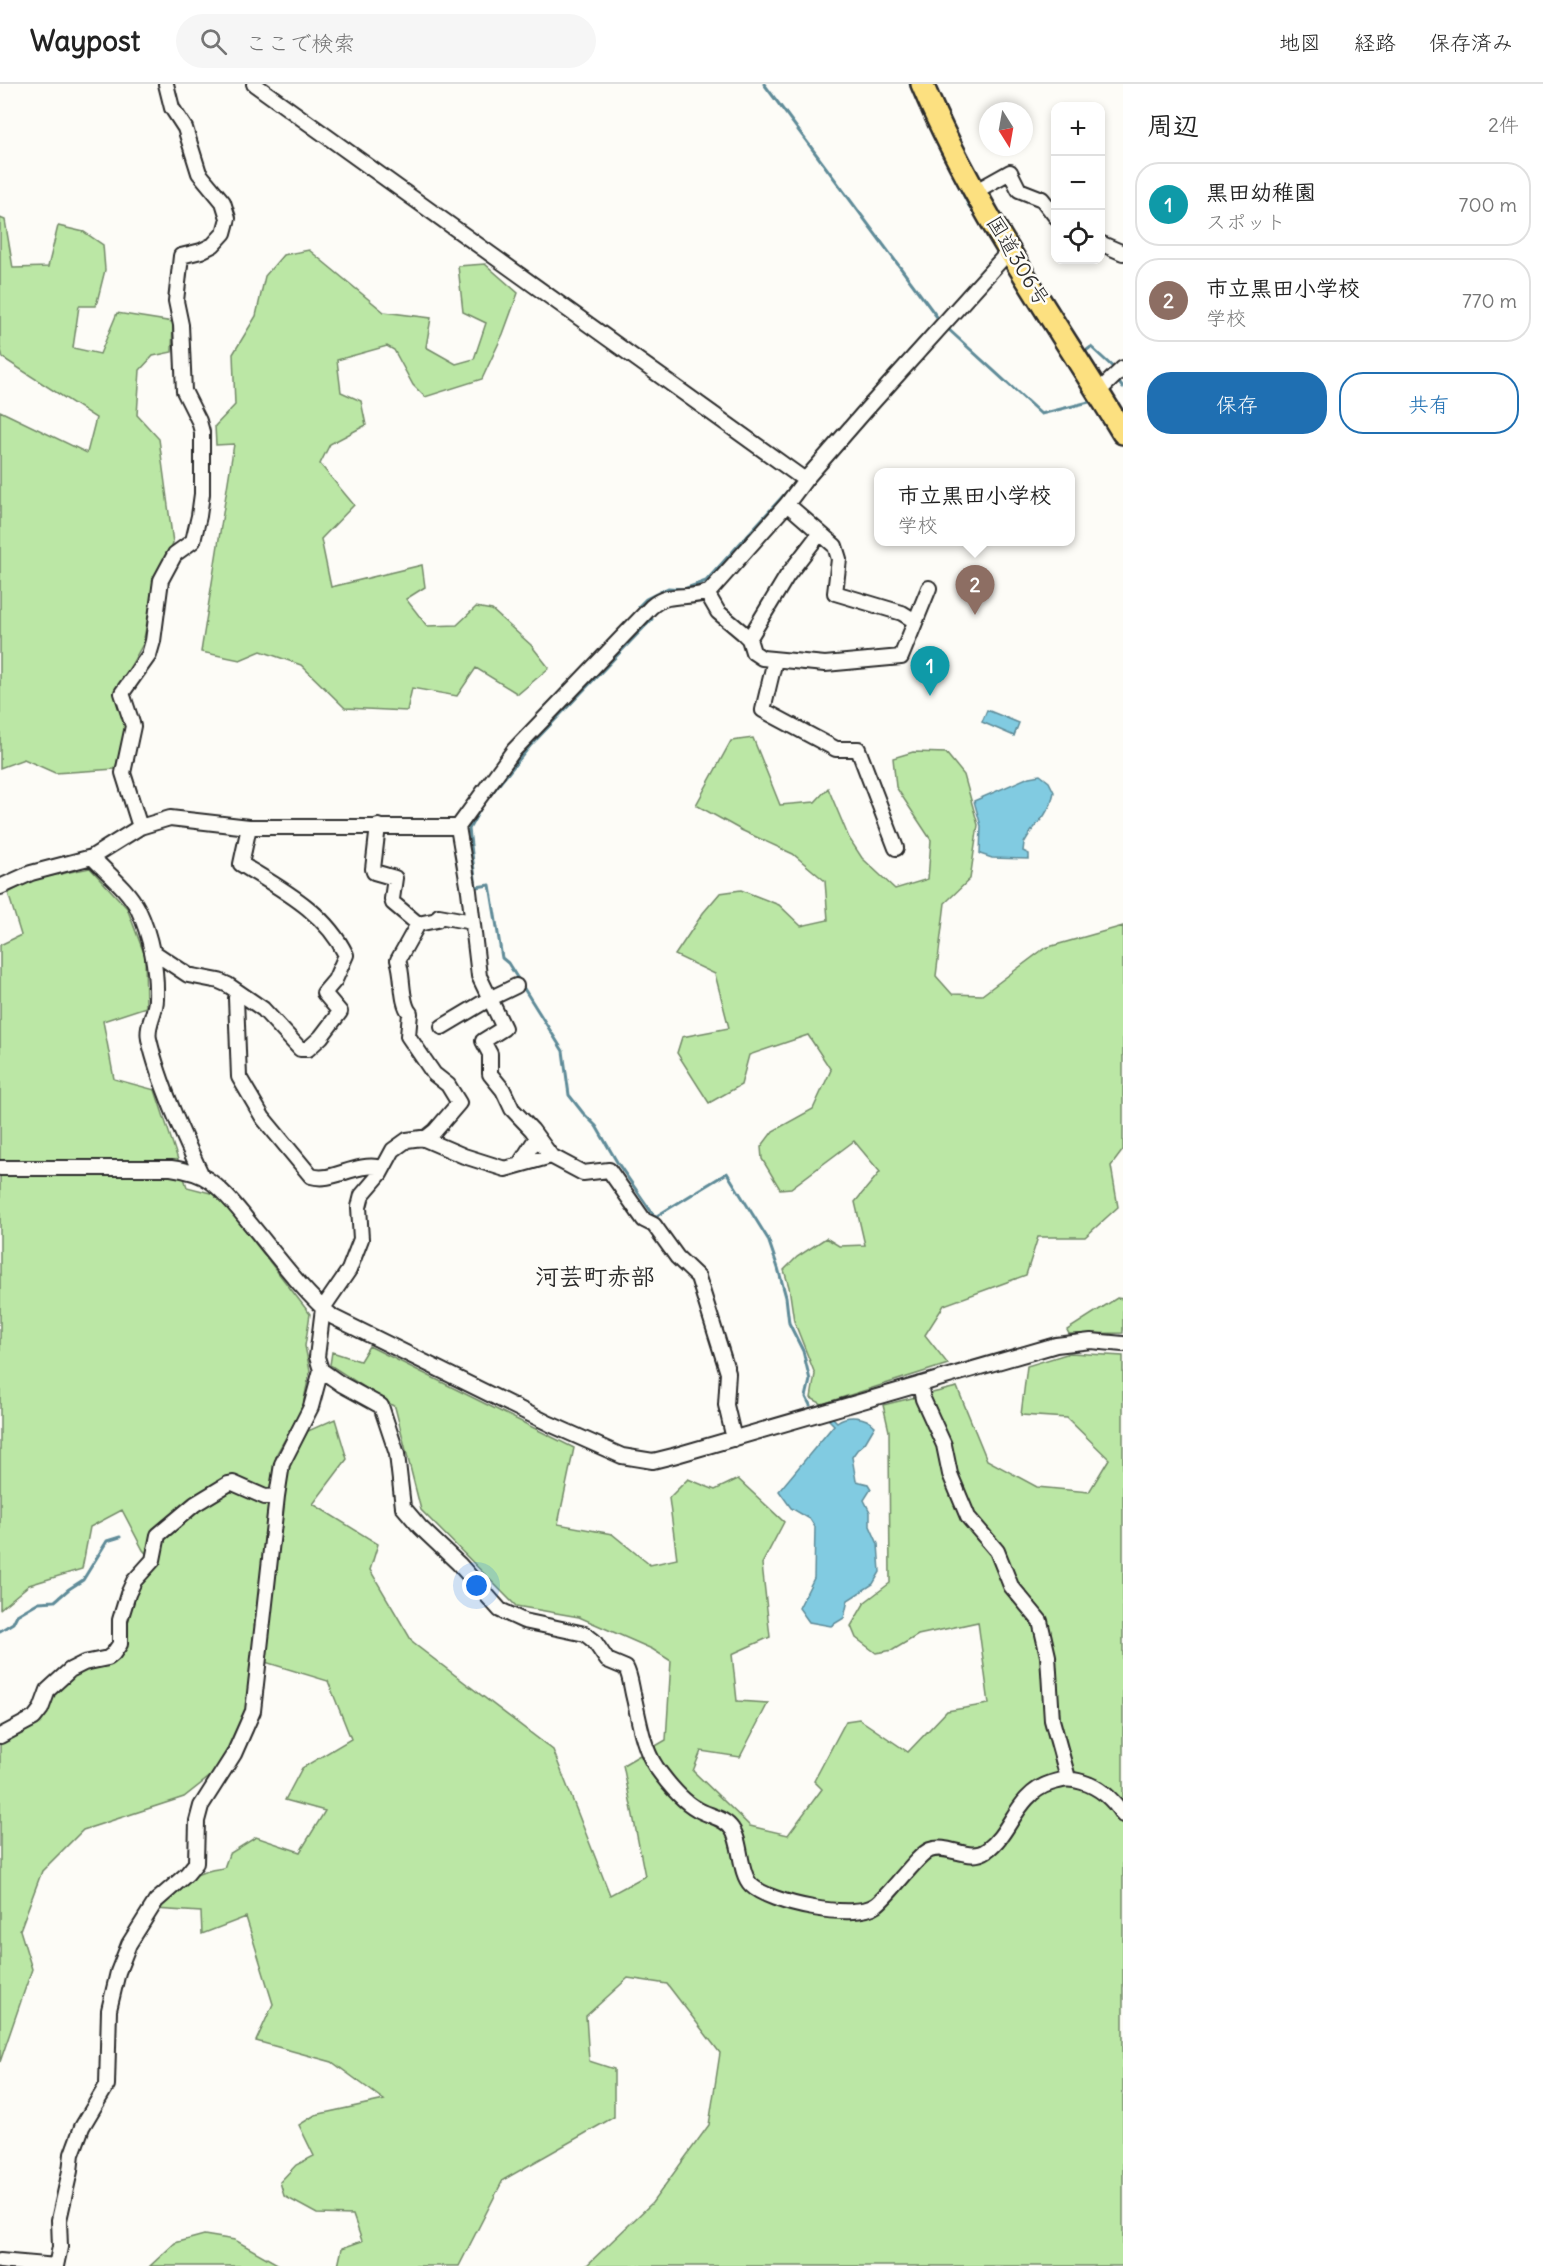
<!DOCTYPE html>
<html lang="ja">
<meta charset="utf-8">
<style>
body{margin:0;font-family:Delius,"Klee One",sans-serif;background:#f6f6f6;color:#222}
.controls{position:absolute;right:18px;top:18px;display:grid;overflow:hidden;border-radius:12px;box-shadow:0 3px 9px #0003}
.controls button{width:54px;height:54px;display:grid;place-items:center;padding:0;border:0;border-bottom:2px solid #e0e0e0;background:#fff;color:#222;font:30px sans-serif}
.compass{position:absolute;left:979px;top:18px;width:54px;height:54px;border-radius:50%;background:#fff;box-shadow:0 3px 9px #0003;rotate:169deg}
.you{position:absolute;left:477px;top:1502px;width:21px;height:21px;margin:-15px;border:4px solid #fff;border-radius:50%;background:#1a73e8;box-shadow:0 0 0 9px #1a73e833}
.badge{display:grid;place-items:center;width:39px;height:39px;border-radius:50%;background:#1f6fb2;color:#fff;font-size:20px;font-weight:700}
.pin{position:absolute;translate:-50% -50px;filter:drop-shadow(0 2px 3px #0008)}
.pin::after{content:'';position:absolute;top:32px;width:21px;height:18px;background:inherit;clip-path:polygon(0 0,100% 0,50% 100%)}
.popup{position:absolute;left:874px;top:384px;width:201px;height:78px;box-sizing:border-box;display:grid;place-content:center;border-radius:12px;background:#fff;filter:drop-shadow(0 2px 4px #0005);font-size:20px;white-space:nowrap;color:#767676}
.popup b{font-size:22px;color:#222}
.popup::after{content:'';position:absolute;left:50%;top:100%;margin-left:-12px;border:12px solid transparent;border-top-color:#fff}
.list{margin:0;padding:0;list-style:none}
h2{display:flex;justify-content:space-between;align-items:center;height:78px;margin:0;padding:0 24px;font-size:26px}
h2 small{font-size:20px;font-weight:400;color:#767676}
.list li{display:grid;grid-template-columns:39px 1fr auto;gap:18px;align-items:center;box-sizing:border-box;height:84px;margin:0 12px 12px;padding:0 12px;border:2px solid #e0e0e0;border-radius:24px}
.list b{display:block;font-size:22px;white-space:nowrap}
.list p{margin:0;font-size:20px;white-space:nowrap;color:#767676}
.list em{font-size:20px;font-style:normal;color:#767676}
.actions{display:flex;gap:12px;padding:18px 24px}
.actions a{flex:1;padding:14px 0;border:2px solid #1f6fb2;border-radius:24px;text-align:center;font-size:21px;color:#1f6fb2}
.actions .main{background:#1f6fb2;color:#fff}
.icon{flex:none;width:33px;height:33px;fill:none;stroke:currentColor;stroke-width:2;stroke-linecap:round;stroke-linejoin:round}
.map{position:relative;flex:none;width:1123px;height:2182px;overflow:hidden}
header{display:flex;align-items:center;gap:36px;box-sizing:border-box;height:84px;padding:0 30px;background:#fff;border-bottom:2px solid #e0e0e0}
header strong{font-size:28px}
nav{display:flex;gap:33px;margin-inline-start:auto;font-size:21px}
.search{width:420px;height:54px;background:#f6f6f6;display:flex;align-items:center;gap:15px;box-sizing:border-box;padding:0 21px;border-radius:33px;color:#767676;font-size:22px}
main{display:flex}
aside{flex:1;background:#fff}
.map>svg:first-child{display:block}
.green{fill:#bbe7a5;stroke:#738968;stroke-width:1.5}
.water{fill:#81cbe1;stroke:#5f8b98;stroke-width:1.5}
.lines{fill:none;stroke-linecap:round;stroke-linejoin:round}
.stream{stroke:#5f8b98;stroke-width:3}
.minor-casing{stroke:#2b2b2b;stroke-width:18}
.highway-casing{stroke:#2b2b2b;stroke-width:26}
.minor{stroke:#fdfcf7;stroke-width:14}
.highway{stroke:#fce080;stroke-width:21}
.labels{text-anchor:middle;stroke-width:5;stroke-linejoin:round;paint-order:stroke}
.street-label{font-size:21px;fill:#2b2b2b;stroke:#fdfcf7}
.quarter-label{font-size:24px;font-weight:bold;fill:#2b2b2b;stroke:#fdfcf7}
</style>
<header>
<strong>Waypost</strong>
<div class="search"><svg class="icon" aria-label="search" viewBox="0 0 24 24"><circle cx="10" cy="10" r="6"/><path d="M15 15l6 6"/></svg>ここで検索</div>
<nav><a>地図</a><a>経路</a><a>保存済み</a></nav>
</header>
<main>
<div class="map">
<svg width="1123" height="2182" viewBox="0 0 1123 2182">
<rect width="100%" height="100%" fill="#fdfcf7"/>
<filter id="ink" filterUnits="userSpaceOnUse"><feTurbulence type="fractalNoise" baseFrequency=".0167" numOctaves="2"/><feDisplacementMap in="SourceGraphic" scale="12" xChannelSelector="R" yChannelSelector="G"/><feConvolveMatrix kernelMatrix="1 2 1 2 8 2 1 2 1" color-interpolation-filters="sRGB"/></filter>
<g filter="url(#ink)">
<path class="green" d="M0 134 5 136 13 184 48 183 58 142 84 148 103 161 105 186 96 222H79L73 264 100 270 117 229 173 238 172 268 153 272 140 286 137 331 159 355 173 459 155 496 143 560 115 610 128 640 115 685 55 689 24 675 0 684V327L87 369 96 334 3 274 0 263Z
M309 166 384 228 431 234 426 263 456 280 474 275 486 239 463 228 458 182 485 180 518 209 503 250 482 295 425 313 413 301 394 266 387 262 337 276 341 308 361 317 366 341 330 360 320 380 354 421 321 455 331 503 422 481 425 503 406 515 427 542 457 541 476 523 492 526 531 561 549 584 518 610 476 584 457 612 412 604 407 627 345 624 301 581 261 567 240 576 201 568 234 360 216 361 215 342 235 321 233 270 256 232 265 192 283 171Z
M753 654 780 721 815 718 828 704 849 754 862 774 895 805 928 795 931 756 896 703 893 674 913 668 946 669 964 691 978 741 970 795 945 819 936 892 952 910 982 911 1045 864 1123 842V1066L1111 1082 1118 1123 1085 1153H1038L1026 1191 944 1221 925 1251 948 1280 822 1320 811 1314 815 1290 794 1237 789 1203 784 1186 797 1173 826 1154 839 1162 865 1161 855 1118 880 1088 854 1057 791 1104 780 1105 762 1075 761 1063 773 1047 813 1025 831 986 808 951 749 971 741 1001 709 1019 677 969 682 953 729 944 715 890 675 871 703 829 720 809 741 806 779 821 801 842 828 836 825 797 793 770 741 746 696 721 731 657Z
M90 784 127 824 145 872 146 923 103 937 114 995 155 1006 187 1103 218 1111 310 1230 305 1262 310 1287 302 1325 276 1371 251 1614 242 1642 217 1687 184 1713 83 1746 42 1787 20 1846 32 1885 0 1978V1657L51 1608 87 1583 110 1578 135 1499 156 1480 143 1466 122 1426 90 1443 82 1485 29 1501 0 1525V861L21 851 8 809 35 795Z
M1117 1214 1123 1215V1249L1069 1250 1067 1246Z
M369 1262 574 1364 558 1440 612 1450 650 1481 677 1475 669 1414 688 1395 715 1406 738 1395 784 1438 762 1480 770 1553 732 1570 737 1617 768 1619 740 1673 701 1667 693 1687 750 1742 788 1751 822 1705 814 1697 846 1637 859 1635 908 1668 947 1627 989 1620 978 1538 918 1551 893 1566 876 1569 856 1554 851 1542 865 1518 890 1499 889 1347 883 1321 957 1303 987 1376 1037 1403 1089 1408 1109 1375 1067 1334 1021 1331 1027 1282 1070 1269 1123 1272V2182H586L652 2119 709 2041 720 1969 667 1900 628 1894 586 1932 589 1977 614 1985V2033L503 2096 459 2182H338L342 2164 362 2157 353 2131 317 2130 284 2112 280 2098 296 2081 314 2072 299 2041 315 2031 384 2016 332 1978 256 1957 273 1920 246 1833 202 1850 201 1828 155 1825C178 1800 190 1788 224 1784L229 1770 256 1753 300 1768 325 1727 285 1716 302 1684 351 1655 328 1597 265 1578 285 1389 308 1347 335 1335 347 1375 313 1420 378 1460 370 1486 413 1559 553 1666 610 1811 645 1792 623 1681 666 1656 671 1577 652 1565 579 1533 516 1522 421 1426 395 1323 330 1281 332 1268 360 1277Z
M204 2151 235 2156 281 2182H150L175 2159Z"/>
<path class="water" d="M987 626 1019 639 1014 652 982 638Z
M1040 691 1049 698 1054 708 1051 720 1044 732 1030 749 1024 759 1023 767 1029 770V775L992 774 980 770 981 742 974 717 1029 693Z
M832 1333 837 1338C848 1330 865 1332 875 1342L865 1359 857 1366 852 1373 856 1397 868 1400 871 1405 864 1416 870 1428V1442L878 1460 880 1488 873 1500 848 1516 844 1534 831 1542 809 1538 799 1524 814 1494 815 1443 810 1435 791 1424 779 1407 834 1341 829 1336Z"/>
<g class="lines">
<path class="stream" d="M764 0 937 233
M910 0 955 94 969 122 989 150
M947 244 1041 330 1093 317
M1083 269 1091 263 1116 286
M1117 296 1123 304
M862 320 932 242
M816 373 860 323
M642 525 639 522 646 515 668 504 684 505 706 497 792 402
M487 715 530 662 652 535
M483 720 469 745 476 803 490 801 502 874 508 879 563 967 569 1011 583 1029 596 1042 617 1078 655 1133 727 1089 768 1155 778 1184 786 1213 789 1239 803 1267 810 1296 806 1313 810 1321
M0 1547 13 1539 17 1531 22 1528 39 1518 55 1517 69 1505 83 1496 107 1457 120 1453"/>
<g class="minor-casing">
<path id="minor" d="M254 0 805 396
M976 107 1010 88 1019 106 1042 115 1056 133
M1100 159 1123 169
M1098 308 1123 284
M787 420 835 462 839 475 835 509 902 529 915 537
M707 509 718 528 743 549 749 555 753 568 762 574 825 580 901 573 929 504
M749 555 787 492 820 449
M775 576 763 626 836 665H858L896 764
M378 742 373 785 374 788 395 794 392 815 393 819 418 840
M140 743 123 689 133 642 122 609 149 571 153 557 161 496 175 470 193 457 199 432 202 410V348L199 337 184 307 181 241 176 217 181 172 201 167 213 161 224 149 228 134 223 118 199 89 185 44 172 24 166 0
M92 773C107 789 128 805 138 825 151 852 157 885 156 915 156 929 146 941 149 955 159 999 183 1051 202 1092
M0 803 31 789 92 773 140 743 170 734 249 743H458
M152 867 188 891 219 897 228 901 263 925 300 965H308L321 953 340 928 324 909 335 896 346 871C325 827 281 805 241 780L249 743
M238 909 236 914 239 993 263 1034 311 1092C334 1099 354 1077 383 1084
M442 943 489 915 516 902
M425 1055 435 1047 459 1019 448 1001 434 990 408 952 410 929C400 918 404 892 398 876L418 840 437 836 439 832 472 838
M519 1081 537 1053
M0 1084H171C185 1086 199 1089 210 1097 225 1108 237 1123 248 1137 275 1169 301 1206 333 1233L550 1340 622 1372 653 1377 673 1372 1056 1261 1091 1257 1123 1260
M321 1286 341 1300 381 1322 397 1370 403 1423 420 1443 459 1480 500 1526 524 1537 585 1550 594 1557 607 1576 626 1584C630 1591 631 1601 633 1610 639 1634 642 1662 656 1683 666 1697 682 1717 697 1725 708 1732 724 1733 732 1745 742 1759 739 1789 751 1801 769 1819 854 1837 876 1821 891 1810 917 1771 930 1766 949 1759 969 1779 987 1766 1012 1748 1016 1710 1051 1699 1064 1695 1069 1694 1082 1698 1099 1703 1113 1715 1123 1731
M920 1300 923 1315 944 1361 950 1390 968 1433 997 1467 1011 1502 1040 1537 1048 1572 1052 1636 1068 1694
M734 1355 726 1321 728 1289 698 1193 677 1173 654 1141 644 1136 609 1086 583 1089 551 1072 532 1046 512 1025 503 1006 490 990V970L483 957 504 944 479 892 469 807 458 743 514 666 651 523C670 506 688 517 710 507L787 420 805 396 866 326 1010 166
M0 1652 34 1634 41 1625 48 1606 70 1586 84 1579 108 1574 113 1570 120 1560V1536L128 1510 134 1497 153 1476 158 1451 195 1420 228 1400 233 1399 265 1413 277 1412
M0 2177 56 2182
M56 2182 60 2163 59 2136 70 2087 72 2070 82 2043 107 2001 109 1926 118 1888 129 1860 156 1817 187 1790 196 1779 197 1737 201 1722 234 1670 253 1627 277 1412 282 1380 311 1323 321 1286 317 1273 323 1224 349 1186 361 1155 359 1123 362 1111 380 1090 393 1066 407 1056 422 1054 464 1072 505 1085 551 1072"/>
</g>
<g class="highway-casing">
<path id="highway" d="M922 0C974 124 1054 235 1123 349"/>
</g>
<use href="#minor" class="minor"/>
<use href="#highway" class="highway"/>
</g>
</g>
<g class="labels">
<g class="street-label">
<text transform="translate(1018 177) rotate(59)" y="7">国道306号</text>
</g>
<g class="quarter-label">
<text x="595" y="1201">河芸町赤部</text>
</g>
</g>
</svg>
<div class="controls">
<button>+</button>
<button>−</button>
<button><svg class="icon" aria-label="locate" viewBox="0 0 24 24"><circle cx="12" cy="12" r="6"/><path d="M12 2v4M12 18v4M2 12h4M18 12h4"/></svg></button>
</div>
<svg class="compass" viewBox="-18 -18 36 36"><path d="M0-13l5 13h-10z" fill="#e53935"/><path d="M0 13l5-13h-10z" fill="#767676"/></svg>
<div class="you"></div>
<div class="pin badge" style="left:930px;top:612px;background:#0f9aa8">1</div>
<div class="pin badge" style="left:975px;top:531px;background:#8d6e63">2</div>
<div class="popup"><b>市立黒田小学校</b>学校</div>
</div>
<aside>
<h2>周辺<small>2件</small></h2>
<ul class="list">
<li><span class="badge" style="background:#0f9aa8">1</span><div><b>黒田幼稚園</b><p>スポット</p></div><em>700 m</em></li>
<li><span class="badge" style="background:#8d6e63">2</span><div><b>市立黒田小学校</b><p>学校</p></div><em>770 m</em></li>
</ul>
<div class="actions"><a class="main">保存</a><a>共有</a></div>
</aside>
</main>
